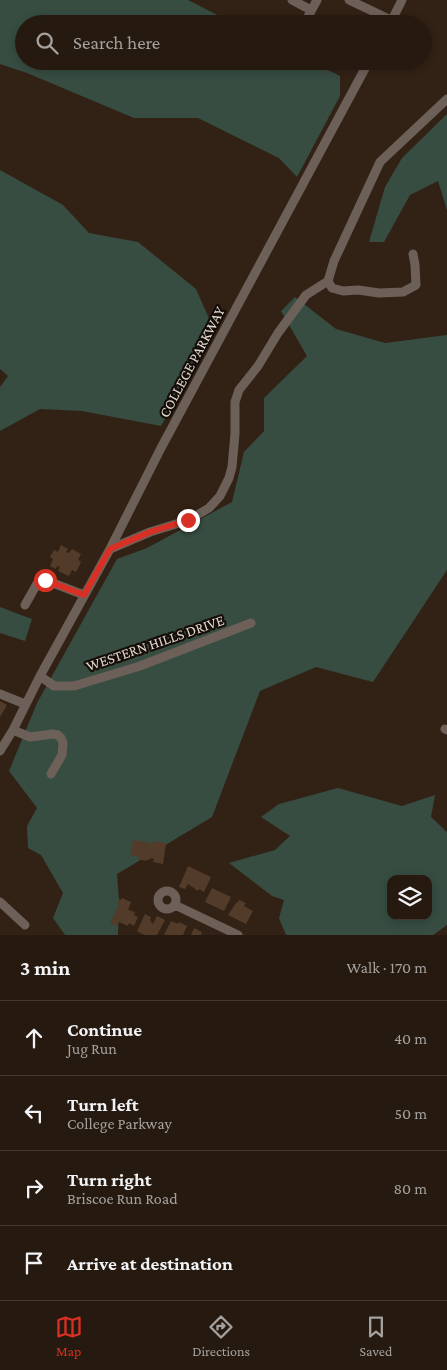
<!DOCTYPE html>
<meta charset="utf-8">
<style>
body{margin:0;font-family:"Crimson Pro",serif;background:#32271e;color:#f1f3f6}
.controls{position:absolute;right:15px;bottom:15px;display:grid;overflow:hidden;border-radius:10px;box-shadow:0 2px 8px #0003}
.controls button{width:45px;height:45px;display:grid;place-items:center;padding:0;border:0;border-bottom:1px solid #423830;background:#261a10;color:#f1f3f6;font:25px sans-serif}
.stop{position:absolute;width:15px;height:15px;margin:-11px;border:4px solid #d93025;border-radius:50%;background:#fff}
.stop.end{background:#d93025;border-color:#fff;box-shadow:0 1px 5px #0008}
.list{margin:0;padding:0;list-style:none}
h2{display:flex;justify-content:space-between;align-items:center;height:65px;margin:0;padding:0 20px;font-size:21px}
h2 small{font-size:16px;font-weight:400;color:#a4a19f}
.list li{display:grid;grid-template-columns:32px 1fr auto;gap:15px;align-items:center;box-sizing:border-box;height:75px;padding:0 20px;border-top:1px solid #423830}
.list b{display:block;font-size:19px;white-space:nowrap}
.list p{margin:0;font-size:16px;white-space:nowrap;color:#a4a19f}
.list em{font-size:16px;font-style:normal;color:#a4a19f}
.icon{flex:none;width:28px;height:28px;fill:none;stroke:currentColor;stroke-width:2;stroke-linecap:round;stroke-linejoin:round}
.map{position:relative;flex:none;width:447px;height:935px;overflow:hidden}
.search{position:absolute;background:#261a10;box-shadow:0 2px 8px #0003;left:15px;right:15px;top:15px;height:55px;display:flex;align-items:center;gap:12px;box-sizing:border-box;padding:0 18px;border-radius:28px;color:#a4a19f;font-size:19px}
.sheet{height:365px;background:#261a10}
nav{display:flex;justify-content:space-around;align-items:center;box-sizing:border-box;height:70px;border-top:1px solid #423830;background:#261a10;font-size:14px;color:#a4a19f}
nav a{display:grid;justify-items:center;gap:2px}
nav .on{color:#d93025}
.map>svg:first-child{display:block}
.green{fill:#374d42;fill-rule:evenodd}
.building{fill:#533b29}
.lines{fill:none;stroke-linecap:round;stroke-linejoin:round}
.minor{stroke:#6d6059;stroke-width:9}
.route{stroke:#d93025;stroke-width:6}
.labels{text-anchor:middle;stroke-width:4.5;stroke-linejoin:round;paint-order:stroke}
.street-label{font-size:15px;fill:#e3d8d0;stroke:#140d08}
</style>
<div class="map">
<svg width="447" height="935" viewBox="0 0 447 935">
<rect width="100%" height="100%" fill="#322215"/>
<path class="green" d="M0 0H188L235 24H24V61H310L340 76V96L297 177 279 158 198 118H134L27 73 0 64Z
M447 114V210L438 181 410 195 384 242H369L385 187 402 158Z
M0 170 63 205 89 233 138 242 196 289 214 330 209 344 161 426 82 411 40 409 0 431V387L8 376 0 369Z
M295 297 336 329 385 343 447 335V570L373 682 316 667 260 691 212 817 117 874 119 901 118 935H65L53 918 63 893 41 855 28 848 27 826 37 808 9 771 37 703 117 559 147 548 232 502 244 452 264 431V398L307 356 281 311Z
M0 607 32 619 25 641 0 633Z
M338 788 402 806 435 795 431 817 447 832V925L433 935H286L279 918 284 900 272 896 229 863 275 850 290 836 261 817 279 804ZM391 879H428V916H391Z"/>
<path class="building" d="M61 545 68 549 66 552 69 553 72 549 81 554 78 560 81 562 76 572 72 570 69 576 58 571 60 567 57 566 56 569 50 566 53 559 50 557 54 550 58 552Z
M0 701 7 705 0 717Z
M133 840 147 842V843L152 844 153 841 166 843 163 864 153 862 154 859 150 858V860L148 859 147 861 137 859V856L130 855Z
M188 866 211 877 204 892 199 889 198 891 188 884 185 889 179 887Z
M212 888 231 897 224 911 205 902Z
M122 898 131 902 128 910 135 912 134 915 138 917 134 926 129 923 128 926 119 922 117 926 110 923 119 904 117 903 119 899 121 900Z
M239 900 246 903 244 906 253 911 246 924 228 915 236 903H237Z
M145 914 151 917 150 920 151 921V922L153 924 157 916 165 920 157 935H144L137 931Z
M171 921 178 924 179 922 187 926 183 935H164Z
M194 928 202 932 201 935H191Z"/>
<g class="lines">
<path class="minor" d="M292 0 311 10
M349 0 391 20
M304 24 317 0
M390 24 402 0
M328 281 332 288 343 291 358 290 379 293 403 292 416 285 415 265 413 254
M110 549 150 532 189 520 209 508 220 496 229 478 232 467 235 434V402L239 390 258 366 278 333 306 295 328 281 334 261 380 162 447 99
M25 605 38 582 45 580 84 595
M40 676 54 686H74L140 666 251 623
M0 694 25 704
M445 729 447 730
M13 730 30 737 53 734 58 735 61 738 63 743 62 755 51 774
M0 751 13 730 40 676 110 549 161 448 369 61
M158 900a9 9 0 1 1 18 0a9 9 0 1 1-18 0Z
M0 902 25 925
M175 905 238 935"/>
</g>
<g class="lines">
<path class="route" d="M45 580 84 595 110 549 150 532 188 520"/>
</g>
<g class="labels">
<g class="street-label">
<text transform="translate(192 362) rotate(-62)" y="5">COLLEGE PARKWAY</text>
<text transform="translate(155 643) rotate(-19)" y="5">WESTERN HILLS DRIVE</text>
</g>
</g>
</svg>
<div class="controls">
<button><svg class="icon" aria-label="layers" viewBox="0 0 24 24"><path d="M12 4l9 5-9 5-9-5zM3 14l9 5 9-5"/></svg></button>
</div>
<div class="stop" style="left:45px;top:580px"></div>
<div class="stop end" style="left:188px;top:520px"></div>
<div class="search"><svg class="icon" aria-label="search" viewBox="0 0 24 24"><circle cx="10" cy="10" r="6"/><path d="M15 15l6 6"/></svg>Search here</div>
</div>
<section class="sheet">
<h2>3 min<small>Walk · 170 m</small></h2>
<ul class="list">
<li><svg class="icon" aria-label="ahead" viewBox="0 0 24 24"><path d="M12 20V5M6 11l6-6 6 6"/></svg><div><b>Continue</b><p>Jug Run</p></div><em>40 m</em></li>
<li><svg class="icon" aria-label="left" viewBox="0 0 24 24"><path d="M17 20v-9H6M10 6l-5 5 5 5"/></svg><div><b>Turn left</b><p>College Parkway</p></div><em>50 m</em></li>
<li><svg class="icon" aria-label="right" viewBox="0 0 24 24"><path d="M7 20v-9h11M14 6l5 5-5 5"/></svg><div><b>Turn right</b><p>Briscoe Run Road</p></div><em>80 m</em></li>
<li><svg class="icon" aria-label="arrive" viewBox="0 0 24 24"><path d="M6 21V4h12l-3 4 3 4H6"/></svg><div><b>Arrive at destination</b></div></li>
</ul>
</section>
<nav>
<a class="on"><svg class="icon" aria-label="map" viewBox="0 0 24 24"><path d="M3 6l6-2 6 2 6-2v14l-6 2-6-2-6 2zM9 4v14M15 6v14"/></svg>Map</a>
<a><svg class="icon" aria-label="directions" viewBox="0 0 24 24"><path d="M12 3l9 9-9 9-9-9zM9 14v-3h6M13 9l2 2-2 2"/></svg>Directions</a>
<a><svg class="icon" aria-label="saved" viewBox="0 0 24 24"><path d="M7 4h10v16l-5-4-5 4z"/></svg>Saved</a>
</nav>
